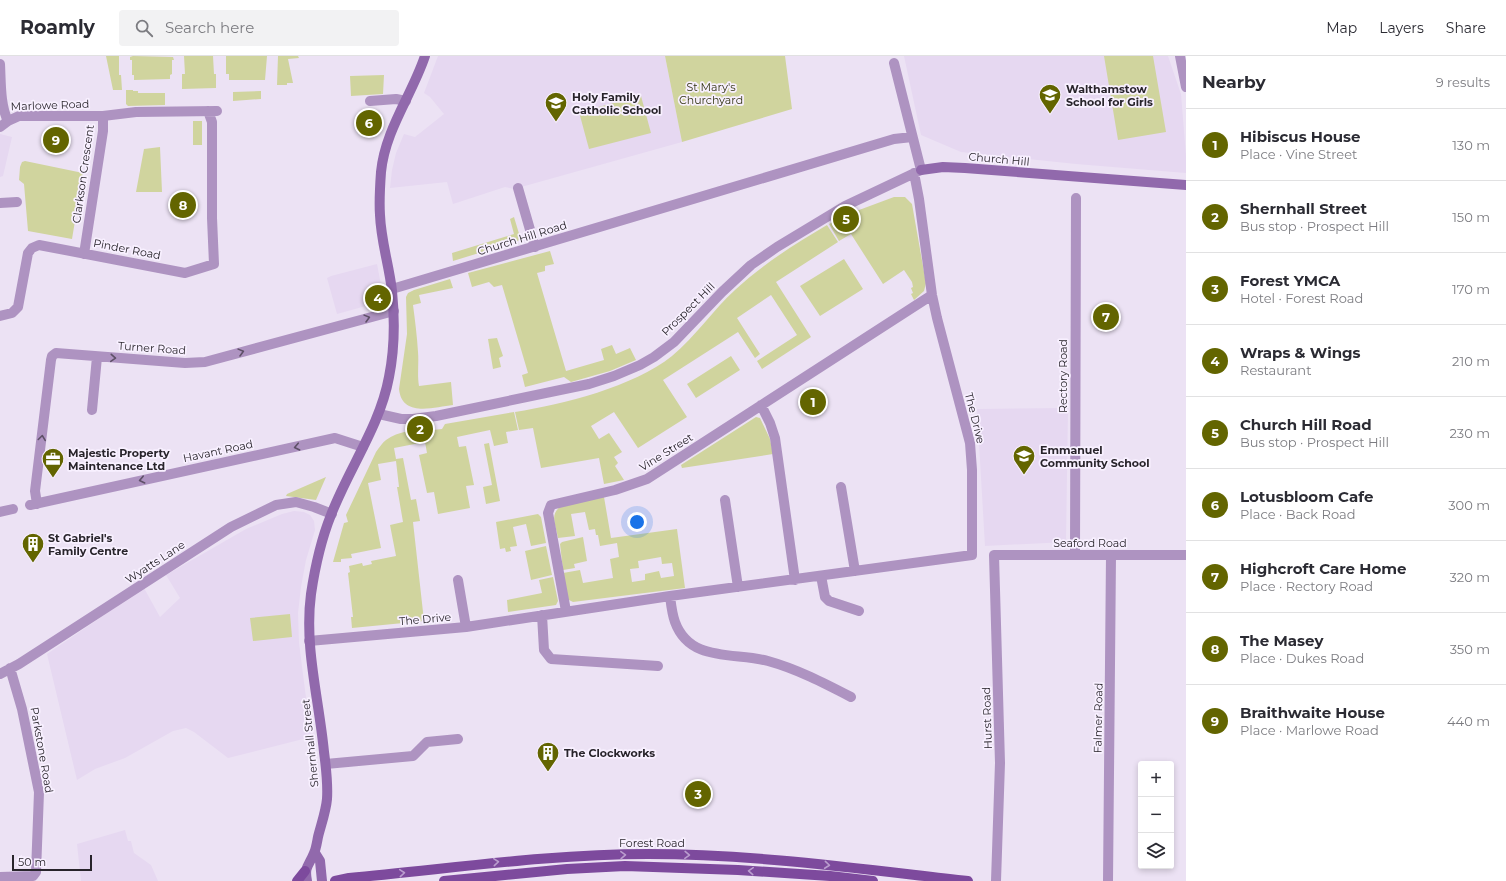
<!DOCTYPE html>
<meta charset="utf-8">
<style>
body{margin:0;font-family:Montserrat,sans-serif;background:#f2f2f3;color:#2b2b33}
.controls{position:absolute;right:12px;bottom:12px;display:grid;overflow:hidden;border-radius:4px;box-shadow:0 2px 6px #0003}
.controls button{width:36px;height:36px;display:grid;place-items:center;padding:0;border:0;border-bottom:1px solid #e1e1e2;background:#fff;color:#2b2b33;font:20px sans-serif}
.scale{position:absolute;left:12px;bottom:10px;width:80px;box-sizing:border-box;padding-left:4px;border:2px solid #28242b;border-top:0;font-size:11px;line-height:14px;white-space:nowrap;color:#28242b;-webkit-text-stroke:3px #f8f0ff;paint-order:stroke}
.you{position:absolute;left:637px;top:466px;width:14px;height:14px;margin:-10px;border:3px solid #fff;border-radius:50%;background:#1a73e8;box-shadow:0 0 0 6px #1a73e833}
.badge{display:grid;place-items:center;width:26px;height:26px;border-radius:50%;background:#636500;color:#fff;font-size:13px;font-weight:700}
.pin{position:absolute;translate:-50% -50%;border:2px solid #fff;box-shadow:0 1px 4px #0006}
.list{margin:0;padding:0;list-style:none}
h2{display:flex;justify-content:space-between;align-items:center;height:52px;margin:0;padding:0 16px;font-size:17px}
h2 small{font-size:13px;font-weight:400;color:#7c7c81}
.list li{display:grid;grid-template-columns:26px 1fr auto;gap:12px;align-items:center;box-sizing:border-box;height:72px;padding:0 16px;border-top:1px solid #e1e1e2}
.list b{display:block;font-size:15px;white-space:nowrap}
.list p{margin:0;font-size:13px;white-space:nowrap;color:#7c7c81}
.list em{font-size:13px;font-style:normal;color:#7c7c81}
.icon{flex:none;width:22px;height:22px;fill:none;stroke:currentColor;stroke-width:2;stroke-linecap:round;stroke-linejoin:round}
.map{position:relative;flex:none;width:1186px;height:825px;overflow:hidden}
header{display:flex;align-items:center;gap:24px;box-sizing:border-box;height:56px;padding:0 20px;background:#fff;border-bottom:1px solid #e1e1e2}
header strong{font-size:19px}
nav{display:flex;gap:22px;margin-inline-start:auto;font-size:14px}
.search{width:280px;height:36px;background:#f2f2f3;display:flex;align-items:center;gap:10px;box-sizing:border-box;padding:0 14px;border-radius:4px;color:#7c7c81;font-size:15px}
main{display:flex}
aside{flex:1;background:#fff}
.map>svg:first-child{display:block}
.built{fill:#e6d8f1}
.green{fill:#d0d49e;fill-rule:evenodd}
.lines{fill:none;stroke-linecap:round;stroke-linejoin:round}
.street{stroke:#ae93c1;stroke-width:10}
.secondary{stroke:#9169ac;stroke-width:10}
.primary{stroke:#7d4a9d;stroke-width:10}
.oneway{stroke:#5e5067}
.oneway2{stroke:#ba9dce}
.labels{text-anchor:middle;stroke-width:3.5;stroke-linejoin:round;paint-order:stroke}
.park-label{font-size:11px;fill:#313311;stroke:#f8f0ff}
.poi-label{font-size:11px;font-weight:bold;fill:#28242b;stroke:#f8f0ff;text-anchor:start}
.street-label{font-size:11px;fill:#28242b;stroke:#f8f0ff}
</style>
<header>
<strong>Roamly</strong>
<div class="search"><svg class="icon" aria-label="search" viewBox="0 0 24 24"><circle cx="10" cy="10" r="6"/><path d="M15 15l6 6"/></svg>Search here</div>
<nav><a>Map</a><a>Layers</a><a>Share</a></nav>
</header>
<main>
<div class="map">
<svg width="1186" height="825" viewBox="0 0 1186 825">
<rect width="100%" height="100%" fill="#ece2f4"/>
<path class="built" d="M438 0H665L682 86 514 133 505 131 453 148 447 126 390 132 392 114 396 97 404 78 415 81 444 58 430 41 424 37Z
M904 0H1168L1181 38 1186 100V117L1076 108 961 96 921 79Z
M0 78 12 81 3 120 0 121Z
M377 208 384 245 337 258 327 222 331 220Z
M1068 352 1066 486 985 490 977 353Z
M294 455 304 456 310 459 314 465 315 474 306 504 301 531 298 557 299 587 311 681 228 702 194 676 186 672 173 675 125 702 95 713 77 724 47 598 144 532 160 561 180 542 166 519 246 473 282 458Z
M125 774 128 785H131L134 797 151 809 158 825H81L77 788Z"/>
<path class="green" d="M106 0H119V19H121L122 34H113Z
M133 0 173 1 174 4H172V18L170 19V23L134 24V19H132V4H130V1Z
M184 0H213L214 18H216V32L182 33V18H185Z
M226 0H267L265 24H229V18H226Z
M278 0H298L299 2 288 3 293 27H287V29H277Z
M665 0H785L792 53 682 86Z
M1104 0H1153L1166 76 1118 84Z
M384 19 383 38 351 40 350 20Z
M126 34H133V35H138V37H165V49L128 50 126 48Z
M261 35V43L233 45V36Z
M641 40 651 77 589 93 579 56Z
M193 65H202V89H193Z
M160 91 162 136H136L144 93Z
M25 105 83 117 72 183 28 175 24 128 19 124 20 111 22 106Z
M894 141H905L912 148 926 227 924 235 914 244 911 238 913 237 911 232 913 231 912 226 904 214 883 228 851 178 839 185 829 168 851 157Z
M514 161 520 181 518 185 453 205 452 197 514 178 510 163Z
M827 169 838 186 776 226 811 281 762 313 757 305 797 279 771 239 737 262 760 298 755 302 738 276 663 324 687 361 638 392 614 356 591 370 599 383 609 377 622 396 614 401 618 407 615 410 624 424 604 428 599 402 541 412 533 372 519 374 515 356C564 348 633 331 672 300 695 281 713 254 735 234 763 208 795 188 827 169Z
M550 195 554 208 545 210V215L537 217 566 315 604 304 601 293 612 289 616 298 630 292 636 304 610 315 571 326 564 321 525 331 522 319 528 317 502 229 494 231 489 226 472 231 468 217Z
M844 203 863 233 820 260 800 230Z
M450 223 453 232 419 239 421 247 413 249C415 264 417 280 418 296 419 308 417 318 419 330L451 326 453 349C434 351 402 362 399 333L407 278 406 241 408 237 414 234Z
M497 282 503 300 499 302 501 311 493 313 488 283Z
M731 300 740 314 696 342 687 328Z
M514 356 518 374 506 376 508 387 494 390 490 374 457 381 459 391 466 390 474 429 466 430 470 452 438 458 434 436 427 437 419 399 427 397 425 386 394 392 396 403 403 402 411 444 416 443 420 465 413 466 424 565 352 572 351 561H353L348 517 350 516 349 510 362 507 363 510 372 508 371 505 396 500 390 469 403 466 397 431H399L396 405 378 408 381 424 368 427 381 492 351 498 352 502 341 503V506H333L344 467 348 466 346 459 376 396C379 392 382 387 386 384 398 375 416 374 430 371L433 374 442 373 445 368Z
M756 361 760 362 770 383 773 398 682 412 681 409Z
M489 387 500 445 486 448 483 431 492 429 484 388Z
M326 421 316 444 286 440 287 438Z
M604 441 611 482 677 473 685 532 573 546 567 543 563 517 580 514 583 527 613 522 610 503 619 501 617 487 600 490 598 479H596L595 473 589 474 585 456 571 458 575 480 558 482C556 469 549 459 561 450ZM661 501 662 508 672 507 674 520 661 522 659 515 645 518V524L632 526 630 513 639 512 638 505Z
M538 458 541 461 546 487 531 490 526 468 513 471 517 490 510 491 511 495 506 496 505 492 500 493 496 466Z
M583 481 587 505 574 508 575 512 563 514 560 488 562 486Z
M546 490 552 519 531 524 525 495Z
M553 521 558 545 556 549 508 556 507 544 542 537 539 524Z
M290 558 292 581 253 585 250 562Z"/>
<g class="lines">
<path class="street" d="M1180 0 1186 31
M0 8C1 26 0 49 8 65L19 60H103L136 56 217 55
M370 45 396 43 406 45
M0 71 8 65
M518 132 535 191
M0 147 17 146
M84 198 103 75V60
M392 233 894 83 912 81
M0 260 12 257 18 251 28 197 32 192 39 189 185 217 214 208 212 162V66L208 55
M761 349 770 367 775 382 795 524
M92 354 97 301
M379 358 401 363H413L436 360 589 328 614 320 640 309 654 301 674 286 722 236 751 209 777 191 845 150 921 114 894 7
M841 431 855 515
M725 444 738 531
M37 448 35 435 51 304 52 300 56 297 185 307 205 306 394 255
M30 449 335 382 363 391
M0 456 13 453
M1075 498 1076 142
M821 520 825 541 829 545 859 555
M458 524 466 571
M670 540C671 548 672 558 675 566 690 607 735 596 768 605 797 613 824 627 851 641
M566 555 548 457 551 449 615 434 647 423 932 239
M542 559 544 594 551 603 658 610
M309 585 466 571 670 540 972 499V414L970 387 937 262 932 239 919 143 914 117
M0 618 19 608 231 471 276 449 296 446 314 451 332 458
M326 708 413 700 427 686 458 683
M0 821 33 820 36 816 39 736 22 653 10 612
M996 825 1000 707 994 499H1186
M1108 825 1111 499"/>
<path class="secondary" d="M921 114 943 111 965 112 1186 129
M315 797 320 805 322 825
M307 825C304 810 309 810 314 797 316 793 317 786 318 781 321 769 326 755 327 743 328 728 326 711 324 696 319 643 304 591 311 538 315 511 321 484 331 459 349 412 380 370 389 321 395 291 395 265 392 235 389 209 381 185 380 159 379 145 380 130 381 116 385 74 412 39 425 0"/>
<path class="primary" d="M297 825 305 815
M335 825 349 822C449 813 548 798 648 798 755 798 861 813 968 825
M444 825 567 813 625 810 738 814 830 820 873 825"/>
</g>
<defs><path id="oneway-chevron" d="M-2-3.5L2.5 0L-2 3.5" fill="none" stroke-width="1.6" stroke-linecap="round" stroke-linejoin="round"/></defs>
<g class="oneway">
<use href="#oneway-chevron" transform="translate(367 262) rotate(-15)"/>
<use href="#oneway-chevron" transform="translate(241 296) rotate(-15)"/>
<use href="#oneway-chevron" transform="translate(113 302) rotate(4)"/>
<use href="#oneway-chevron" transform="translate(42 382) rotate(-82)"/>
<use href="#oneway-chevron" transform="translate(297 391) rotate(168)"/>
<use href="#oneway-chevron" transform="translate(142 424) rotate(167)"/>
</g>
<g class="oneway2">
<use href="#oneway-chevron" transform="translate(623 799) rotate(-2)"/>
<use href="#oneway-chevron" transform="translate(687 799) rotate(2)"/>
<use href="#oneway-chevron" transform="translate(496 806) rotate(-5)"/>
<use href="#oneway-chevron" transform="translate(827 809) rotate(6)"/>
<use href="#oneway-chevron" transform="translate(751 815) rotate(-176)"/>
<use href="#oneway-chevron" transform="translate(402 817) rotate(-5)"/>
</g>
<defs>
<g id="school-pin" transform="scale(1.15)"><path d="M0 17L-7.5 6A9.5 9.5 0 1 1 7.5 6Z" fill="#636500" stroke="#f8f0ff"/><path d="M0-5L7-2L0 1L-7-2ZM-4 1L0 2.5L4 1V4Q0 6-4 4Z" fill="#fff"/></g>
<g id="office-pin" transform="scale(1.15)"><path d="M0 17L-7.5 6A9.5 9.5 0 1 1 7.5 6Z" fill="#636500" stroke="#f8f0ff"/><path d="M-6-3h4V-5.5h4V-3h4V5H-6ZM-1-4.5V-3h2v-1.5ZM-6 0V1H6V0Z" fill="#fff"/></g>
<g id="building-pin" transform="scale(1.15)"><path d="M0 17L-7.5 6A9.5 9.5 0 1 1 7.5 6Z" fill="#636500" stroke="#f8f0ff"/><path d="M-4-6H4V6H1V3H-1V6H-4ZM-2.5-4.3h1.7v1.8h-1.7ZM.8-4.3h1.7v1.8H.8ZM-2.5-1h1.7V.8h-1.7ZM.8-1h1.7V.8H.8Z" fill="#fff"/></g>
</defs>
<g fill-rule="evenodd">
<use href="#school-pin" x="1050" y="39"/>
<use href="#school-pin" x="556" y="47"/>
<use href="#school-pin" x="1024" y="400"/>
<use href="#office-pin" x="53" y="403"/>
<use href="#building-pin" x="33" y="488"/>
<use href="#building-pin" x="548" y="697"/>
</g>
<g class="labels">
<g class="park-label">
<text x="711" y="35">St Mary's<tspan x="711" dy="13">Churchyard</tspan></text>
</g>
<g class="poi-label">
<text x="1066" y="37">Walthamstow<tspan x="1066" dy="13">School for Girls</tspan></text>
<text x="572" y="45">Holy Family<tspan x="572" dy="13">Catholic School</tspan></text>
<text x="1040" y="398">Emmanuel<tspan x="1040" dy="13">Community School</tspan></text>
<text x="68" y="401">Majestic Property<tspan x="68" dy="13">Maintenance Ltd</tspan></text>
<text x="48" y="486">St Gabriel's<tspan x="48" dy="13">Family Centre</tspan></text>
<text x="564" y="701">The Clockworks</text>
</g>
<g class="street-label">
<text transform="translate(50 49) rotate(-2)" y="4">Marlowe Road</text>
<text transform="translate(999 103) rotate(5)" y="4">Church Hill</text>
<text transform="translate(83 118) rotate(-82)" y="4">Clarkson Crescent</text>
<text transform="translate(522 182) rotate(-17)" y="4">Church Hill Road</text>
<text transform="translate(127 193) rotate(11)" y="4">Pinder Road</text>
<text transform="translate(688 253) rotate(-45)" y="4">Prospect Hill</text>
<text transform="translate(152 292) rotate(4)" y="4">Turner Road</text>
<text transform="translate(1063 320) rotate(-90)" y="4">Rectory Road</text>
<text transform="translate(975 362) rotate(76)" y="4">The Drive</text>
<text transform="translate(218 395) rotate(-12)" y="4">Havant Road</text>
<text transform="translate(666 396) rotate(-32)" y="4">Vine Street</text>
<text x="1090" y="491">Seaford Road</text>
<text transform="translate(155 506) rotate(-33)" y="4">Wyatts Lane</text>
<text transform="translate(425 563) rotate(-5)" y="4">The Drive</text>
<text transform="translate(987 662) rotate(-92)" y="4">Hurst Road</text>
<text transform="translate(1098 662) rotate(-89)" y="4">Falmer Road</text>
<text transform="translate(310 687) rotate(-96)" y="4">Shernhall Street</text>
<text transform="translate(42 694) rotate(80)" y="4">Parkstone Road</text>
<text x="652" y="791">Forest Road</text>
</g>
</g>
</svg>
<div class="controls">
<button>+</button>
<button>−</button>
<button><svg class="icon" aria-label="layers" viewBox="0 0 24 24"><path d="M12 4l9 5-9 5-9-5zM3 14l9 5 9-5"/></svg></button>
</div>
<div class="scale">50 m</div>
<div class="you"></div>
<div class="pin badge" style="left:813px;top:346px">1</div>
<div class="pin badge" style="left:420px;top:373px">2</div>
<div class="pin badge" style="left:698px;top:738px">3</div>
<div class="pin badge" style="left:378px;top:242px">4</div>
<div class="pin badge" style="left:846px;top:163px">5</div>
<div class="pin badge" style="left:369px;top:67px">6</div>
<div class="pin badge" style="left:1106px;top:261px">7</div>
<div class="pin badge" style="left:183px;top:149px">8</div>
<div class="pin badge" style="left:56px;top:84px">9</div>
</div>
<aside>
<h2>Nearby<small>9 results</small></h2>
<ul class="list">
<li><span class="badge">1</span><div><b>Hibiscus House</b><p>Place · Vine Street</p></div><em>130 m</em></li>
<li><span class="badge">2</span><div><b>Shernhall Street</b><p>Bus stop · Prospect Hill</p></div><em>150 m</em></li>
<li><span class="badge">3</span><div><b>Forest YMCA</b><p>Hotel · Forest Road</p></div><em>170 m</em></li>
<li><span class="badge">4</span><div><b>Wraps &amp; Wings</b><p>Restaurant</p></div><em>210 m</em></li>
<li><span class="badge">5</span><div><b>Church Hill Road</b><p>Bus stop · Prospect Hill</p></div><em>230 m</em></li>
<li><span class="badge">6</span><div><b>Lotusbloom Cafe</b><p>Place · Back Road</p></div><em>300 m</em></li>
<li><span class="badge">7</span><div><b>Highcroft Care Home</b><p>Place · Rectory Road</p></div><em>320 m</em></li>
<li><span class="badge">8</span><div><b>The Masey</b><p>Place · Dukes Road</p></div><em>350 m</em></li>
<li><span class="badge">9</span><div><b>Braithwaite House</b><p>Place · Marlowe Road</p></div><em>440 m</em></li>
</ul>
</aside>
</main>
